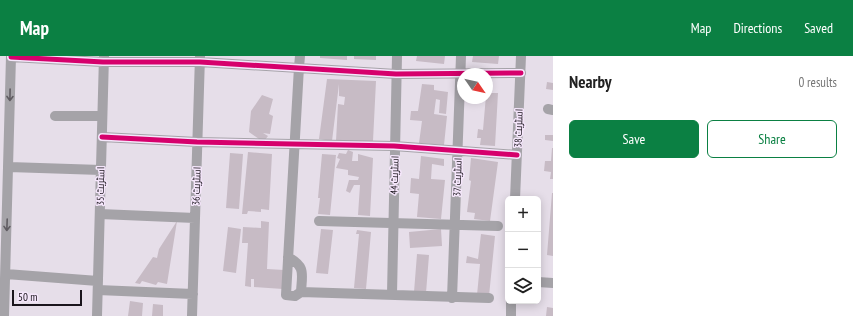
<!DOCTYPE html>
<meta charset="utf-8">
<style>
body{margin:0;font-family:"PT Sans Narrow",Cairo,sans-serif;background:#f2f2f2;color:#222}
.controls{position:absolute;right:12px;bottom:12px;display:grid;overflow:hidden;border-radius:6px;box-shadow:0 2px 10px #0003}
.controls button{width:36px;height:36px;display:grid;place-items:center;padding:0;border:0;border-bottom:1px solid #e0e0e0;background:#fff;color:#222;font:20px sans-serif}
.compass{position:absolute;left:457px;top:12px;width:36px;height:36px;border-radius:50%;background:#fff;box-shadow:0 2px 10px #0003;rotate:124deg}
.scale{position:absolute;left:12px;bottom:10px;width:70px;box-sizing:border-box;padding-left:4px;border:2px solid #1a151c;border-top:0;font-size:11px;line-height:14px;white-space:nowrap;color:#1a151c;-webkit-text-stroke:3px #f5e6fb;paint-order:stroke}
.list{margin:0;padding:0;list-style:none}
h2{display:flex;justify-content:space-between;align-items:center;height:52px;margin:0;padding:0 16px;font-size:17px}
h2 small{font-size:13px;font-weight:400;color:#767676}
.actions{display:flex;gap:8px;padding:12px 16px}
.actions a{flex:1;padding:9px 0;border:1px solid #0b8043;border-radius:6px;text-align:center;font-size:14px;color:#0b8043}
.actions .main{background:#0b8043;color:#fff}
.icon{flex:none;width:22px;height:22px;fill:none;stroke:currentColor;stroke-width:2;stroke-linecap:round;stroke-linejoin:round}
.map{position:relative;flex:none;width:553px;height:260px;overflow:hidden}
header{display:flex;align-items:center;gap:24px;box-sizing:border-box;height:56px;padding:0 20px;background:#0b8043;color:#fff}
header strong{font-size:19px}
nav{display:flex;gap:22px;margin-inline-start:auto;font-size:14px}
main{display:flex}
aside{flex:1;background:#fff}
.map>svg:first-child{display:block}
.building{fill:#c7bbc5}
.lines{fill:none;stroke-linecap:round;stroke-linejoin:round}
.street{stroke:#a5a3a8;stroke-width:10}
.cycleway-casing{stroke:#f5e6fb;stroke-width:8}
.cycleway{stroke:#d6006c;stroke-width:5}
.oneway{stroke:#605c62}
.labels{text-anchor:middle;stroke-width:3;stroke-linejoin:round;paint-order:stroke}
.street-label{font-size:10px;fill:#1a151c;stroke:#f5e6fb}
</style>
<header>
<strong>Map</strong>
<nav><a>Map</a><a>Directions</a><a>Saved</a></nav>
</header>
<main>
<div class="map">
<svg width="553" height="260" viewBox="0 0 553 260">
<rect width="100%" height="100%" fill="#e6dee9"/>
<path class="building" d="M320 0H347V4L320 2Z
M354 0H376V4L354 3Z
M417 0H445L444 8 416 5Z
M473 0H499L498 8 472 6Z
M327 23 376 25 373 85H336L338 48 344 49 345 41 339 40V28L332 85 319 83Z
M547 26 553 27V34L546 33Z
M422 28 434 29V34L448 36 446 58 439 57 440 44 436 43 434 58 447 60 444 89 419 87 422 65 410 64 411 55H418Z
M487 28H492L491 37H498L495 90 480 89 481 82H477L478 73 483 74Z
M262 39 273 43 269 58 273 60 270 78 263 77 268 80 265 84 259 83 249 76 251 55Z
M545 79H553V85L545 84Z
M552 92H553V123H550L551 116 544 115 545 105H551Z
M348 94 353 96 352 105H358V98L373 102 370 160 358 159 360 129H354L350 137 346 135 349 124H358L359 121 348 119V114L336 112 340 103 337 102 339 97 346 98Z
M248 96 272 98 269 154 261 153V156L248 155 247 158H242Z
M230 97 243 98 239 153 226 152Z
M322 98 336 99 330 159 318 158 320 142H318Z
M421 100 444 103V110L432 108 431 123 445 124 441 163 417 161 419 138 410 137 411 122 419 123Z
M471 102 498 106 490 165 474 163 475 157 467 156 471 125 469 124Z
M552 137H553V200L547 199Z
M177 165 167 228 158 226 156 229 142 225 140 228 135 227 153 201 157 202 159 193Z
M261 165 269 166 267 213 284 214 283 233 254 231V223H251V231L245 230 248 187H242L243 171 261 172Z
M228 171 241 173 236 217 223 215Z
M321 173 333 174 328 218 316 217Z
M441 173 442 190 410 192 409 176Z
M357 174 371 176 366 233 354 232 359 178H356Z
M481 178 495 180 489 240 477 239 480 208 466 207 467 200 478 203Z
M417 198 429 199 426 237 414 236Z
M130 245 143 247 142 260H128Z
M153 248 163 249V260H152Z
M547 251 553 252V260H546Z"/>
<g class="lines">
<path class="street" d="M11 1 103 6H200L396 18 521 17
M548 53 553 54
M55 60H102
M102 81 197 86 394 90 517 99
M9 111 101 114
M515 143 521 0
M100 158 195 162
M319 165 498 170
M288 201C306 211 302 217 301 236L295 240 286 239 299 11 300 0
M6 218 98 225
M538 226 553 227
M98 234 193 238
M301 236 489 242
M392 238 397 0
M452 242 461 0
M4 260 11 0
M97 260 104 0
M192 260 200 0
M511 260V245"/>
<g class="cycleway-casing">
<path id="cycleway" d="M11 1 103 6H200L396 18 521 17
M102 81 197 86 394 90 517 99"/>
</g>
<use href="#cycleway" class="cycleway"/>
</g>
<defs><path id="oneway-shaft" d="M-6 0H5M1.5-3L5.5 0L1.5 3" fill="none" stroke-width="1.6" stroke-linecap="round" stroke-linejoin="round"/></defs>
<g class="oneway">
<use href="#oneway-shaft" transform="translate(10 39) rotate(91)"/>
<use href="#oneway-shaft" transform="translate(7 169) rotate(92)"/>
</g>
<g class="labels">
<g class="street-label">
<text transform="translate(518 72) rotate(-88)" y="4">اسٹریٹ 38</text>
<text transform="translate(394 119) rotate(-88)" y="4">اسٹریٹ 44</text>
<text transform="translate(457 121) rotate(-88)" y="4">اسٹریٹ 37</text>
<text transform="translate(100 130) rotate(-89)" y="4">اسٹریٹ 35</text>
<text transform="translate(196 130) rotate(-88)" y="4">اسٹریٹ 36</text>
</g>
</g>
</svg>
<div class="controls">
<button>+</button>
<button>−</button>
<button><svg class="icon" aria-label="layers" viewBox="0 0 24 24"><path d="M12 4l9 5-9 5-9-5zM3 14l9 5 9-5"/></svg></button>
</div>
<svg class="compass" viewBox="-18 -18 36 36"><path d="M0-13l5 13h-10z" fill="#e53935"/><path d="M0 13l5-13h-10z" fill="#767676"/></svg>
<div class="scale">50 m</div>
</div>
<aside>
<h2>Nearby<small>0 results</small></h2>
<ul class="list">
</ul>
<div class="actions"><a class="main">Save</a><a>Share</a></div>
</aside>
</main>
